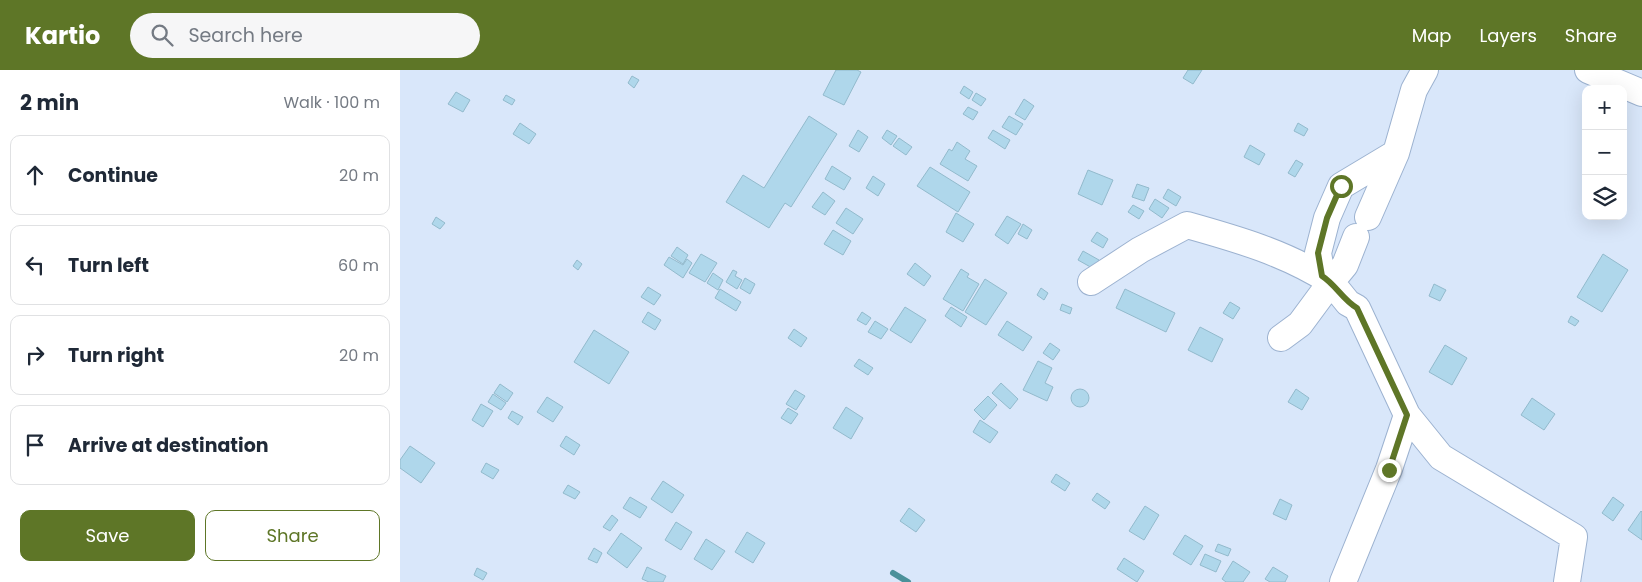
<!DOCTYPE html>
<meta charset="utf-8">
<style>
body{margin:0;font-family:Poppins,sans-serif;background:#f6f6f7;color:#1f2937}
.controls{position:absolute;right:15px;top:15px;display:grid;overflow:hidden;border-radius:10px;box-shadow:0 5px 20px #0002}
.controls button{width:45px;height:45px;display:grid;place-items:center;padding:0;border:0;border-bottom:1px solid #e0e1e3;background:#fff;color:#1f2937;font:25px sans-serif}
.stop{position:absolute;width:15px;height:15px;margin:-11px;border:4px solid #5e7627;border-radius:50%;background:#fff}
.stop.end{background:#5e7627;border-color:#fff;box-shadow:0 1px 5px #0008}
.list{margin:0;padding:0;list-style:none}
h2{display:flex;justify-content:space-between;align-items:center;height:65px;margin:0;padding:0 20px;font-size:21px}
h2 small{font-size:16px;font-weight:400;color:#747a83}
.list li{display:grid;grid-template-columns:32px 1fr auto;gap:15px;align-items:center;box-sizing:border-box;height:80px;margin:0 10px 10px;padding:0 10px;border:1px solid #e0e1e3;border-radius:10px}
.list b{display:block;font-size:19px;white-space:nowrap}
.list em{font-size:16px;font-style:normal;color:#747a83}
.actions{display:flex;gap:10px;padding:15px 20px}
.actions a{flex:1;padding:11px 0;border:1px solid #5e7627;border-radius:10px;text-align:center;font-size:18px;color:#5e7627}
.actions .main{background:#5e7627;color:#fff}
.icon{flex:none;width:28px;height:28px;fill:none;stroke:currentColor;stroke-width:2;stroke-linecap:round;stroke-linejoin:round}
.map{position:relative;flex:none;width:1242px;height:512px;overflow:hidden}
header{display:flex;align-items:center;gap:30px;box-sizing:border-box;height:70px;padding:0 25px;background:#5e7627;color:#fff}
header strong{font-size:24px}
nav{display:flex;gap:28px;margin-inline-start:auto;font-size:18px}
.search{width:350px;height:45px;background:#f6f6f7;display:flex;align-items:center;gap:12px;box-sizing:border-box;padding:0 18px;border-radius:28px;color:#747a83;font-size:19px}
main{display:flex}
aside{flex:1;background:#fff}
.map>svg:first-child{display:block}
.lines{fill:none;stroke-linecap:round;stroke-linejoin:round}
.stream{stroke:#4b919a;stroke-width:6}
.building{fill:#afd7eb;stroke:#92bacc}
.minor-casing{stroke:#9cb2d0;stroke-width:28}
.minor{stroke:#fff;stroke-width:26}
.route{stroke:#5e7627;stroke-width:6}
</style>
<header>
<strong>Kartio</strong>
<div class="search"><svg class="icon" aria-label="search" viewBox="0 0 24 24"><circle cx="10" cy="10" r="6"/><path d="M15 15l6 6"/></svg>Search here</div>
<nav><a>Map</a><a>Layers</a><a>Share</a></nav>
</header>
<main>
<aside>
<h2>2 min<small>Walk · 100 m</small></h2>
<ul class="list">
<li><svg class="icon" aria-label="ahead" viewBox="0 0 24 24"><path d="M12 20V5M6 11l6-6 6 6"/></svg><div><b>Continue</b></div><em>20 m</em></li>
<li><svg class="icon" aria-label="left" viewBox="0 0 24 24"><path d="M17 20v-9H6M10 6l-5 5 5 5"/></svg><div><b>Turn left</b></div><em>60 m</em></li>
<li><svg class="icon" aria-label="right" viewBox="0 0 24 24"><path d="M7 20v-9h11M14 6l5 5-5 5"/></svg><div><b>Turn right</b></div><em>20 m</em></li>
<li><svg class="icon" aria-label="arrive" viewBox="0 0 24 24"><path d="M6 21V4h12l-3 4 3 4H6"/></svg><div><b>Arrive at destination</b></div></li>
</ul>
<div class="actions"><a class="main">Save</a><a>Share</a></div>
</aside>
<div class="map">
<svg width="1242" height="512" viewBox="0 0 1242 512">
<rect width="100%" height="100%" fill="#d9e7fa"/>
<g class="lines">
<path class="stream" d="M493 503 508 512"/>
</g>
<path class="building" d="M436 0H457L461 2 444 35 423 25Z
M788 0H802L793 14 783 8Z
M232 6 239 10 234 18 228 13Z
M564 16 573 22 569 29 560 23Z
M56 22 70 30 63 42 48 34Z
M576 23 586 29 581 36 572 30Z
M106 25 115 30 112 35 103 30Z
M624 29 634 36 625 50 615 44Z
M568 37 578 42 573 50 563 44Z
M409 46 437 64 391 137 385 133 369 158 326 132 343 105 364 118Z
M609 46 623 54 616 65 602 57Z
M120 53 136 64 129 74 113 64Z
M898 53 908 59 904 66 894 61Z
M458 60 468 67 459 82 449 76Z
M487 60 497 66 491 75 482 68Z
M593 60 610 70 605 79 588 68Z
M499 68 512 77 506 85 493 76Z
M557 72 570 81 565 89 577 96 568 111 540 94 549 79 552 81Z
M850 75 865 84 859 95 844 87Z
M896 90 903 94 895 107 888 103Z
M432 96 451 108 444 120 425 109Z
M530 97 570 122 558 142 517 116Z
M688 100 713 110 702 135 678 124Z
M473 106 485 114 478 126 466 118Z
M737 114 749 118 744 131 732 127Z
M768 119 781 127 776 136 763 128Z
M423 122 435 131 425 145 412 137Z
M755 129 769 138 762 148 749 139Z
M733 135 744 141 739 149 728 142Z
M446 138 463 149 453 164 436 153Z
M556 143 574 154 563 172 546 162Z
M607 146 621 154 608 174 595 165Z
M36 147 45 153 40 159 32 154Z
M623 154 632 160 627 169 618 164Z
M433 160 451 171 443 185 424 174Z
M697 162 708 169 703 178 691 171Z
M277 177 288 185 283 194 271 186Z
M683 181 699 190 694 199 678 190Z
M301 184 317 193 305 212 289 203Z
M1203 184 1228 200 1202 242 1177 227Z
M269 187 283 195 287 189 292 193 283 208 264 195Z
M177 190 182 194 178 200 173 196Z
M515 193 531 206 524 216 507 204Z
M561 199 569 204 567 207 579 214 563 241 543 229Z
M333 200 337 202 335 206 342 210 337 219 326 212Z
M313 203 323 210 318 220 307 213Z
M345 208 355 214 350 224 340 218Z
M585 209 607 223 586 255 565 242Z
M1034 214 1046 220 1040 231 1029 226Z
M248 217 261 225 254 235 241 227Z
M641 218 648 223 644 230 637 225Z
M320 219 341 232 336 241 315 228Z
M725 219 775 243 766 262 716 238Z
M830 232 840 238 833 249 823 243Z
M662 234 672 238 670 244 660 240Z
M505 237 526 250 511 273 490 260Z
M551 237 567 247 561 257 545 246Z
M248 242 261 250 255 260 242 252Z
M462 242 471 248 466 255 457 250Z
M1171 246 1179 251 1175 256 1168 252Z
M475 251 488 259 481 269 468 262Z
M607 251 632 267 623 281 598 265Z
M800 257 823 269 812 292 788 280Z
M394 259 407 268 401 277 388 268Z
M194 260 229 282 209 314 174 292Z
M650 273 660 280 653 290 643 283Z
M1045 275 1067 288 1052 315 1029 302Z
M459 289 473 298 468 305 454 296Z
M638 291 652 298 645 313 653 317 647 331 623 320Z
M601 313 618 329 610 339 592 323Z
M100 314 113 323 107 332 94 323Z
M896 319 909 328 902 340 888 332Z
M671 328a9 9 0 1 1 18 0a9 9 0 1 1-18 0Z
M395 320 405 326 396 340 386 334Z
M93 324 106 333 101 340 88 332Z
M588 326 597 335 584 350 574 340Z
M147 327 163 337 153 352 137 342Z
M1132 328 1155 344 1144 360 1121 345Z
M81 334 93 341 83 357 72 350Z
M446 337 463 348 451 369 433 358Z
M388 338 398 344 391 354 381 348Z
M112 341 123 347 118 355 108 348Z
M580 350 598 362 590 373 573 362Z
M166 366 180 375 174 385 160 376Z
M10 376 35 393 21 413 0 398V390Z
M86 393 99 400 93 409 81 402Z
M656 404 670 413 665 421 651 412Z
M263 411 284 425 272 443 251 429Z
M168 415 180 422 175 429 163 423Z
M697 423 710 432 705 439 692 430Z
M230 427 247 437 240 448 223 438Z
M1213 427 1224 435 1213 451 1202 443Z
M880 429 892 435 886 450 873 444Z
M745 436 759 445 744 470 729 461Z
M509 438 525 450 516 462 500 451Z
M1241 441 1242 442V470L1228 460Z
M212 445 218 450 210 461 203 457Z
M276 452 292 462 281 480 265 470Z
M347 462 365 473 353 493 335 482Z
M221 463 242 478 227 498 207 483Z
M785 465 803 476 791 495 773 484Z
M306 469 325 481 312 500 294 489Z
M818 474 831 479 828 486 815 481Z
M194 478 202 483 197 493 188 489Z
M805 484 821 491 816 502 800 495Z
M724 488 744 501 737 512 717 499Z
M833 491 850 502 843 512H826L822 509Z
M247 497 266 506 263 512H249L242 509Z
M873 497 888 506 885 512H870L865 509Z
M77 498 87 503 83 510 74 505Z"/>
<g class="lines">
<g class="minor-casing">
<path id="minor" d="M1188 0 1242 23
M968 147 996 83 1014 20 1025 0
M956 167 945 195 931 212 948 233 957 238 1007 345 1041 387 1174 467 1167 512
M922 206 918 183 927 148 941 116 996 83
M691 212 740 180 787 155C837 169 886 183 931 212L900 254 881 268
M943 512 989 399 1007 345"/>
</g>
<use href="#minor" class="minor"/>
</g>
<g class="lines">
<path class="route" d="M941 116 927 148 918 183 922 206C936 215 943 230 957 238L1007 345 989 400"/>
</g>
</svg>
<div class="controls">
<button>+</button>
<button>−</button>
<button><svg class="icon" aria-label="layers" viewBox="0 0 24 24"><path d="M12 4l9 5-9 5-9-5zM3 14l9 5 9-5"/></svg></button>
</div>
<div class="stop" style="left:941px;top:116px"></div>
<div class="stop end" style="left:989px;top:400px"></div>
</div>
</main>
